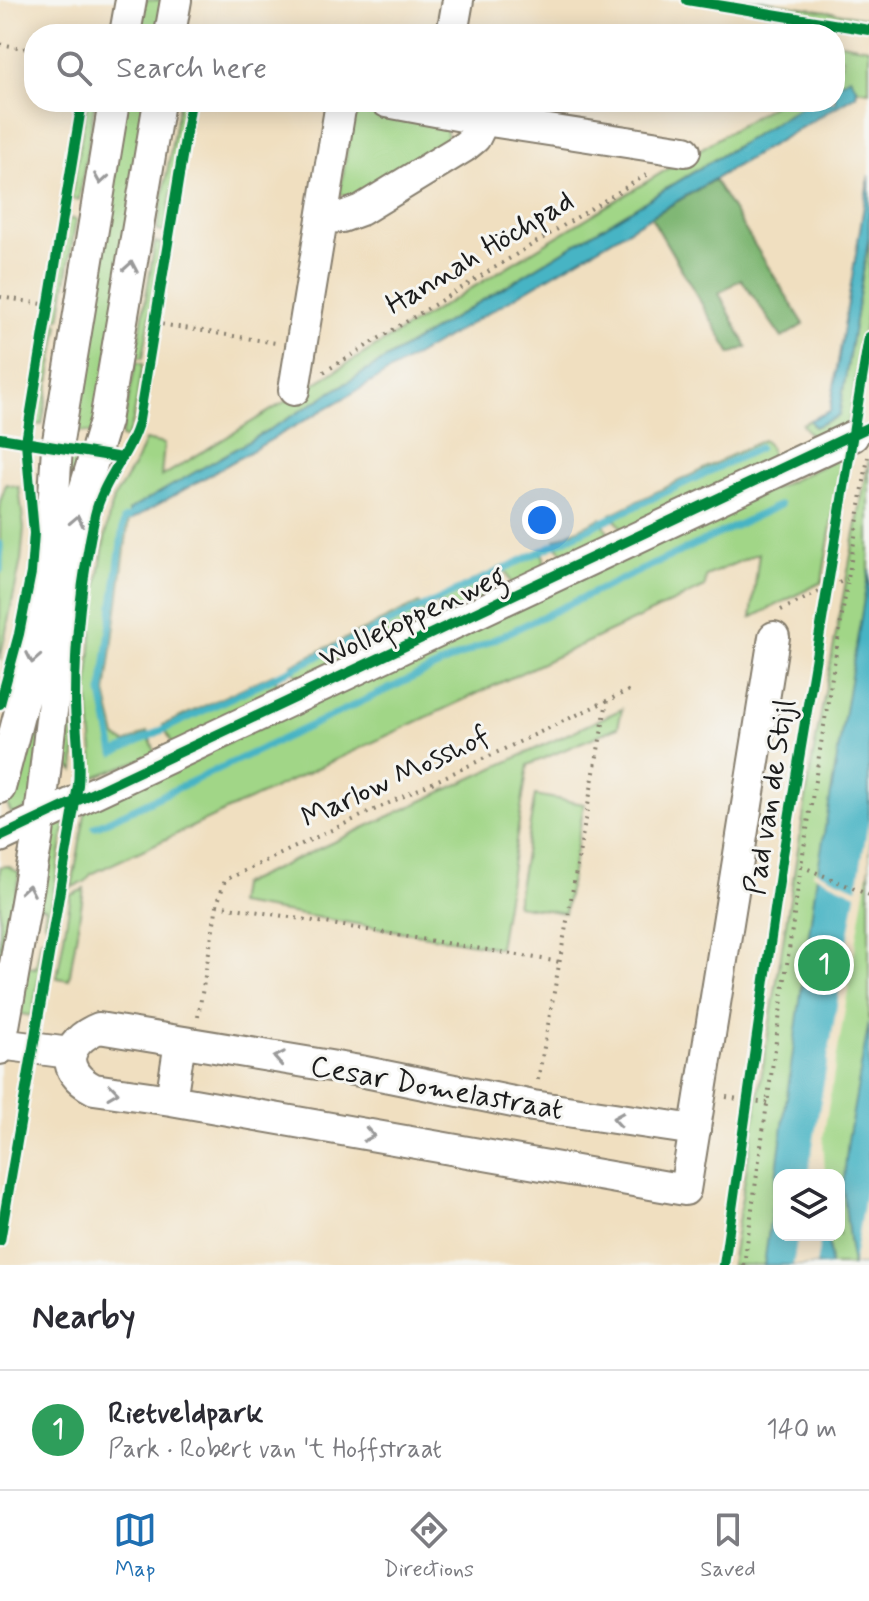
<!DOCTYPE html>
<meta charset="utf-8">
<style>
body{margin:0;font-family:Mynerve,sans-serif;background:#f7f7f7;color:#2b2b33}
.controls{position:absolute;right:24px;bottom:24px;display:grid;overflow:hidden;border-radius:16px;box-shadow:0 4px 20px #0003}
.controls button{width:72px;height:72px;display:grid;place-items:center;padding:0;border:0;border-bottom:2px solid #e1e1e2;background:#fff;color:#2b2b33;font:40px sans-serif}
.you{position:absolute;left:542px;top:520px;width:28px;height:28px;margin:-20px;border:6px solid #fff;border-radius:50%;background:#1a73e8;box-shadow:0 0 0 12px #1a73e833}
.badge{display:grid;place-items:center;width:52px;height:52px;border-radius:50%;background:#1f6fb2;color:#fff;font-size:26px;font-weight:700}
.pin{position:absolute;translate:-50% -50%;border:4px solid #fff;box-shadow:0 2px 8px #0006}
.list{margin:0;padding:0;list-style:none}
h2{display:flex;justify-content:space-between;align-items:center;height:104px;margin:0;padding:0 32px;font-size:34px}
h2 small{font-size:26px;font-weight:400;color:#7c7c81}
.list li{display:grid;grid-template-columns:52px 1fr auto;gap:24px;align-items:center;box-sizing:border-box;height:120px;padding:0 32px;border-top:2px solid #e1e1e2}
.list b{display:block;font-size:30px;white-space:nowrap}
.list p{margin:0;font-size:26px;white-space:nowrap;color:#7c7c81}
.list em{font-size:26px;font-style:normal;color:#7c7c81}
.icon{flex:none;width:44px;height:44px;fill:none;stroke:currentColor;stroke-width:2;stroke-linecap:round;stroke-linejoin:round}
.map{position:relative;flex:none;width:869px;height:1265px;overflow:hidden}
.search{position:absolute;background:#fff;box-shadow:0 4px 20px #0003;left:24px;right:24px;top:24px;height:88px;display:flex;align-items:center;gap:20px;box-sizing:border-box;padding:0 28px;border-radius:32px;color:#7c7c81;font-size:30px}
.sheet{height:224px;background:#fff}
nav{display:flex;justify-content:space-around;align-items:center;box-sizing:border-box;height:112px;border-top:2px solid #e1e1e2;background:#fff;font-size:22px;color:#7c7c81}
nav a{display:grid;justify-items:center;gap:4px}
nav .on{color:#1f6fb2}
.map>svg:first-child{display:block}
.green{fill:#a1d687;stroke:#5e7952;stroke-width:2;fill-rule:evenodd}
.forest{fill:#80b774;stroke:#4e6a48;stroke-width:2}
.water{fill:#47b4c4;stroke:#326870;stroke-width:2}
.pier{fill:#f0dfc0}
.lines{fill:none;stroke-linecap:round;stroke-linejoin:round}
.stream{stroke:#47b4c4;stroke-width:7}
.minor-casing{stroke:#867e6e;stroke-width:34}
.path{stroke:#867e6e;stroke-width:4;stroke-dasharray:2 6;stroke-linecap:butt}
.minor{stroke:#fff;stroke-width:30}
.cycleway-casing{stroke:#f6f6f2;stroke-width:15}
.cycleway{stroke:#00873e;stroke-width:10}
.oneway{stroke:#999}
.labels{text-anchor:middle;stroke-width:6;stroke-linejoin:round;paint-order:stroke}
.street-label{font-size:30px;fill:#1c1c1c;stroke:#f6f6f2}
</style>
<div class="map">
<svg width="869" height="1265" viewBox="0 0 869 1265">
<rect width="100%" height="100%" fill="#f6f6f2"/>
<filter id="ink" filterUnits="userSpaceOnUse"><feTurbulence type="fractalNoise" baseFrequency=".0125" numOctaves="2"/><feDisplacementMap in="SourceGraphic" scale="16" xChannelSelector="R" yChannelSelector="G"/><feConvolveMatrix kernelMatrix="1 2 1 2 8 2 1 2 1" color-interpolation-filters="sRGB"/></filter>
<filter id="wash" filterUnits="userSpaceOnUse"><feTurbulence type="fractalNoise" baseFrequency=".006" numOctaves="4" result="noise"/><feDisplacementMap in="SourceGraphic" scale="32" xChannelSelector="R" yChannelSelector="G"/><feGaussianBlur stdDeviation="1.8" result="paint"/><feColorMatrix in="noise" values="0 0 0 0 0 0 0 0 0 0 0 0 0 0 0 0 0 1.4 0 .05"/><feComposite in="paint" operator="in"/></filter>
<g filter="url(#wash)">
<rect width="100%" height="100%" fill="#f0dfc0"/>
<path class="green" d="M140 0H169L164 34H135Z
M714 0H760L869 18V26Z
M835 42 869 48V91L857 89 849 78 835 86V68L841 64 843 58 835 56Z
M87 102H95L79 200 71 199Z
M123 102H152L95 434 68 429Z
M179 102H187L165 232 157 231Z
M778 102H809L279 424 130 510 106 693 116 737 126 743 147 732 156 754 92 778 93 753 88 690 94 605 108 520 114 498 137 460 145 440 164 444 161 477Z
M359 110 434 120C446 125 449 131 447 143L351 200 340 193 353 112Z
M68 218 76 220 60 319 52 317Z
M869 236V301L848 427 814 441 802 424 810 420 814 427 839 416Z
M155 242 162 244 143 358 136 357Z
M51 322 59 324 42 425 34 424Z
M136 362 143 364 133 421 126 439 121 437Z
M763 440C771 445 773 454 770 463L625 532 611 514Z
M65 456 85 459 32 805 17 814 11 813 5 800Z
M842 457 822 582 751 618 759 553 706 576 705 587 91 874 85 882 72 887 86 808Z
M869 460V1265H731L813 755ZM779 1175H839V1235H779Z
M104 461 113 465C78 517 70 634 71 698 71 722 78 747 74 771L56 754 62 657 85 518 90 496Z
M6 484 19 487 24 528 21 560 0 660V502Z
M601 518 611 538 570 557 559 549 555 540Z
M541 550 544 558V569L512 585 503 567Z
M482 576 490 595 453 612 439 606V597Z
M419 603 425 611 422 627 311 680 296 675 291 665Z
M273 674 278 684 272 698 173 745 163 725Z
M622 709 618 727 528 765 499 948 237 904 240 885Z
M535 795 584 804 565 913 516 905Z
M66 818 48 928 44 922 46 908 35 906 47 833Z
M8 866 19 873 0 999V867Z
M84 889 69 980 57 978 71 895Z
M41 939 46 940 32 1016 16 1013 25 966 36 968Z"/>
<path class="forest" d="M714 180 804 324 782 338 741 279 719 293 747 347 731 354 651 217Z"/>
<path class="water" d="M850 77 857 89 856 95 358 390 129 521V510L279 424 809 102H835V86Z
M869 175V236L839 416 814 427 810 420 830 411Z
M869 570V844L819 1138 821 1175H779V1235H828L830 1265H764L817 875Z
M869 1022V1265H852L843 1188 848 1140Z"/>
<path class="pier" d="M869 818V867L823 1138 825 1175H808L856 894 813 874 814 870 857 888Z
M869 1168V1265H853Z
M798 1235H821L816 1265H793Z"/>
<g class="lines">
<path class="stream" d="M129 517 124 519 102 693 114 753 759 448
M0 544V570
M95 827 780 505"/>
</g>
</g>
<g filter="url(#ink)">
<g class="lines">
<g class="minor-casing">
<path id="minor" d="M125 34 131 0
M170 34 176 0
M452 34 458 0
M387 102 484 120 685 151
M323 218 342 217 361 210 464 147 475 138 484 120
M294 390 340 109 344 102
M0 788 31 669 45 589 51 544 57 447 114 102
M0 837 853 436
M0 1044 70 1053
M0 1049 38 834 67 579 83 494 105 421 159 102
M171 1100 180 1042
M695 1130 533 1106 360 1071 99 1028C64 1042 59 1071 94 1089L171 1100 685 1190 774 637"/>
</g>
<path class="path" d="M0 44 34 50
M0 297 49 305
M154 323 276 343
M324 372 651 172
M781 610 847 579
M801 866 869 895
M217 905 560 962
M198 1017 217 905 225 880 632 689
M538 1080 607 701
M726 1097 767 1103
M744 1265 801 866 868 457"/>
<use href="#minor" class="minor"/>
<g class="cycleway-casing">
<path id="cycleway" d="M687 0 869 30
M0 438 122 458
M0 704 19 634 31 573 34 533 26 442 82 102
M0 837 869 427
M0 1241 78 785C81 756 75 728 75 699 75 638 82 575 95 515 103 480 130 454 139 420L191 102
M724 1265 782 861 869 337"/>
</g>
<use href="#cycleway" class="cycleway"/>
</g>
<defs><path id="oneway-chevron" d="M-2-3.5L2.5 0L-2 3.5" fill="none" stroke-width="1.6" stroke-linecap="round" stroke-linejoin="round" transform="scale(2)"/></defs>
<g class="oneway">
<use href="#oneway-chevron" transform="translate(101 179) rotate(99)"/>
<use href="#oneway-chevron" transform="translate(131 267) rotate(-80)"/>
<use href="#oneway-chevron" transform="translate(77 521) rotate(-78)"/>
<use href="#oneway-chevron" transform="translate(33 658) rotate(101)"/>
<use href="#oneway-chevron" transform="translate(28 890) rotate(-80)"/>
<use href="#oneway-chevron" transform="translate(279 1058) rotate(-170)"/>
<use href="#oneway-chevron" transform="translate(113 1092) rotate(8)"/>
<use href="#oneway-chevron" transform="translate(618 1119) rotate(-171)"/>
<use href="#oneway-chevron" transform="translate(369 1135) rotate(10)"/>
</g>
</g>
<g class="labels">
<g class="street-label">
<text transform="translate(479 252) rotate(-31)" y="10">Hannah Höchpad</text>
<text transform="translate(412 616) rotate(-25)" y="10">Wollefoppenweg</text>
<text transform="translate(395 776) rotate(-25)" y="10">Marlow Mosshof</text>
<text transform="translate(769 797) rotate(-81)" y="10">Pad van de Stijl</text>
<text transform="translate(437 1087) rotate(10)" y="10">Cesar Domelastraat</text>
</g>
</g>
</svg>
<div class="controls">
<button><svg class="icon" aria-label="layers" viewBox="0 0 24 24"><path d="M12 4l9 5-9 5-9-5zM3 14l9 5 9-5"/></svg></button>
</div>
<div class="you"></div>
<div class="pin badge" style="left:824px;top:965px;background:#2e9e5b">1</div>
<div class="search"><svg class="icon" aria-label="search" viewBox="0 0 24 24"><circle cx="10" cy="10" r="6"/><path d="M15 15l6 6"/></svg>Search here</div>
</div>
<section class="sheet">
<h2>Nearby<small></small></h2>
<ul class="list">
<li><span class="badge" style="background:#2e9e5b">1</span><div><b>Rietveldpark</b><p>Park · Robert van 't Hoffstraat</p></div><em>140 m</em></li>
</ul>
</section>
<nav>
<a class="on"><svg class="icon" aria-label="map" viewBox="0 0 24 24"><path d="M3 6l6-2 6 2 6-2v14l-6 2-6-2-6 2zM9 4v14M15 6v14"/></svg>Map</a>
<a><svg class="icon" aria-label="directions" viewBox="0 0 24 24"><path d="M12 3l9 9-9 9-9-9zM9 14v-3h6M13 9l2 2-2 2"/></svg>Directions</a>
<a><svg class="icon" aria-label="saved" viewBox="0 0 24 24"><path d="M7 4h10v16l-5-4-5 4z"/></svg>Saved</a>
</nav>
